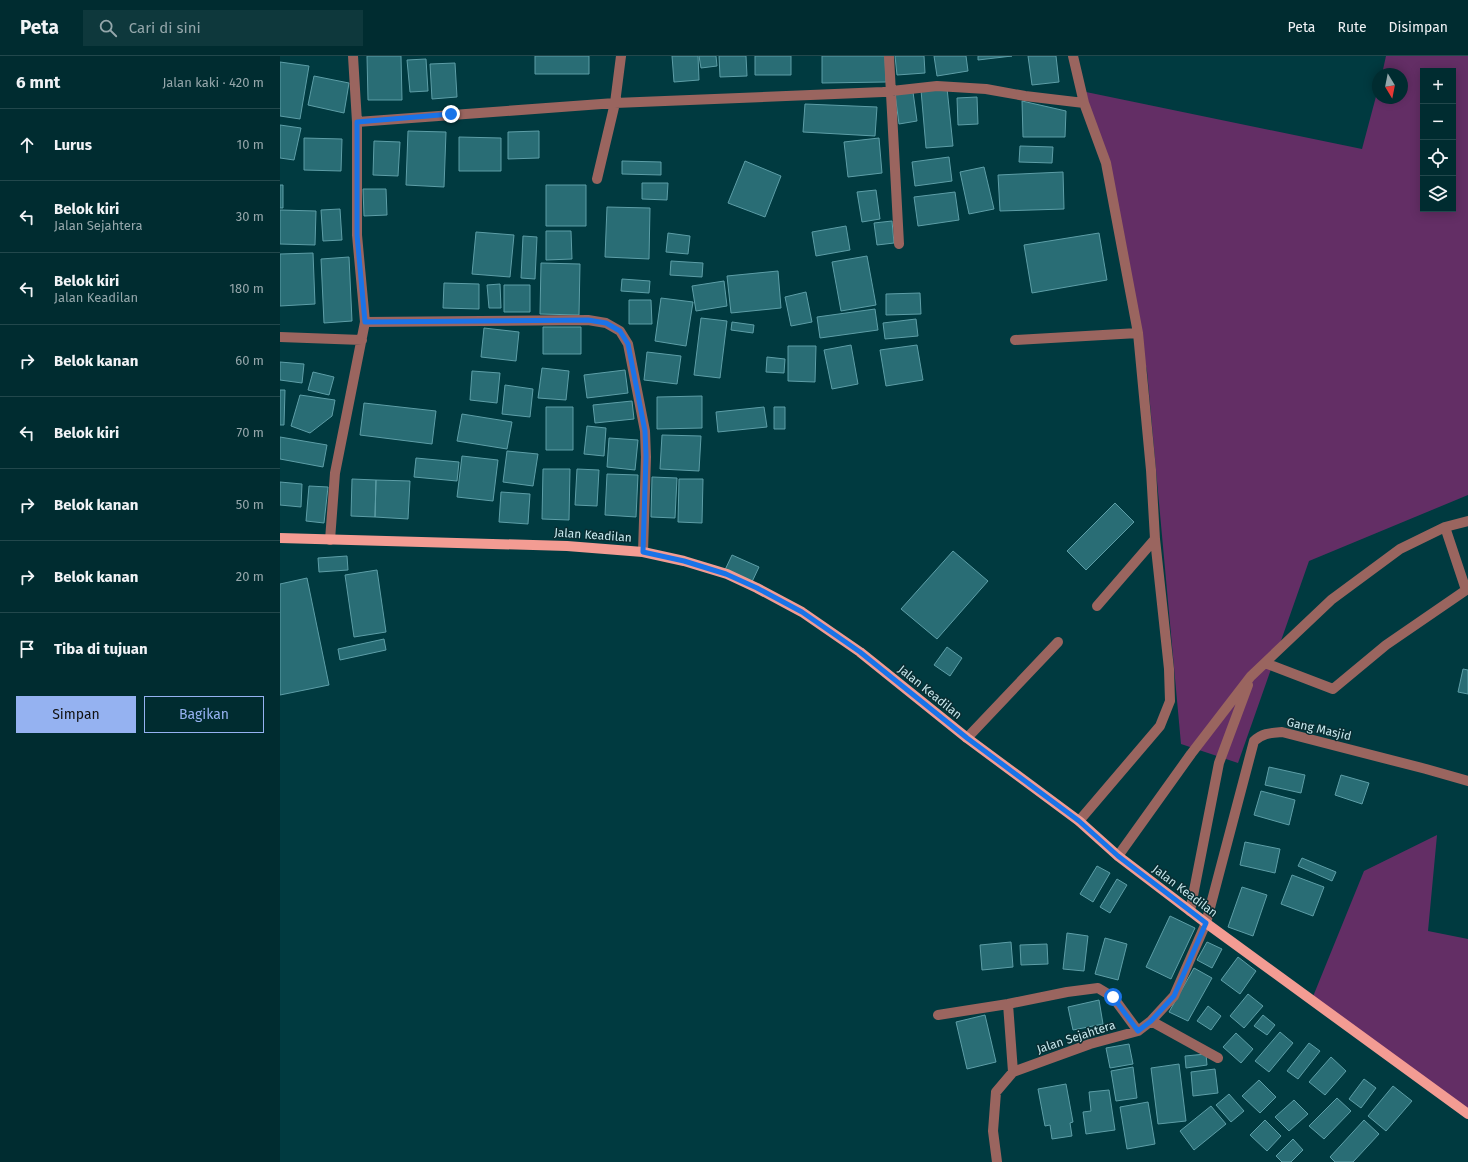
<!DOCTYPE html>
<html lang="id">
<meta charset="utf-8">
<style>
body{margin:0;font-family:"Fira Sans",sans-serif;background:#0e383c;color:#f1f3f6}
.controls{position:absolute;right:12px;top:12px;display:grid;overflow:hidden;border-radius:0px;box-shadow:0 2px 10px #0003}
.controls button{width:36px;height:36px;display:grid;place-items:center;padding:0;border:0;border-bottom:1px solid #22484c;background:#002c30;color:#f1f3f6;font:20px sans-serif}
.compass{position:absolute;left:1092px;top:12px;width:36px;height:36px;border-radius:50%;background:#002c30;box-shadow:0 2px 10px #0003;rotate:170deg}
.stop{position:absolute;width:12px;height:12px;margin:-9px;border:3px solid #1a73e8;border-radius:50%;background:#fff}
.stop.end{background:#1a73e8;border-color:#fff;box-shadow:0 1px 4px #0008}
.list{margin:0;padding:0;list-style:none}
h2{display:flex;justify-content:space-between;align-items:center;height:52px;margin:0;padding:0 16px;font-size:17px}
h2 small{font-size:13px;font-weight:400;color:#95a7ab}
.list li{display:grid;grid-template-columns:26px 1fr auto;gap:12px;align-items:center;box-sizing:border-box;height:72px;padding:0 16px;border-top:1px solid #22484c}
.list b{display:block;font-size:15px;white-space:nowrap}
.list p{margin:0;font-size:13px;white-space:nowrap;color:#95a7ab}
.list em{font-size:13px;font-style:normal;color:#95a7ab}
.actions{display:flex;gap:8px;padding:12px 16px}
.actions a{flex:1;padding:9px 0;border:1px solid #95b2f1;border-radius:0px;text-align:center;font-size:14px;color:#95b2f1}
.actions .main{background:#95b2f1;color:#111}
.icon{flex:none;width:22px;height:22px;fill:none;stroke:currentColor;stroke-width:2;stroke-linecap:round;stroke-linejoin:round}
.map{position:relative;flex:none;width:1188px;height:1106px;overflow:hidden}
header{display:flex;align-items:center;gap:24px;box-sizing:border-box;height:56px;padding:0 20px;background:#002c30;border-bottom:1px solid #22484c}
header strong{font-size:19px}
nav{display:flex;gap:22px;margin-inline-start:auto;font-size:14px}
.search{width:280px;height:36px;background:#0e383c;display:flex;align-items:center;gap:10px;box-sizing:border-box;padding:0 14px;border-radius:0px;color:#95a7ab;font-size:15px}
main{display:flex}
aside{flex:1;background:#002c30}
.map>svg:first-child{display:block}
.green{fill:#632e65;fill-rule:evenodd}
.building{fill:#296d75;stroke:#5d9ea7}
.lines{fill:none;stroke-linecap:round;stroke-linejoin:round}
.minor{stroke:#9a655f;stroke-width:10}
.major{stroke:#f39c93;stroke-width:10}
.route{stroke:#1a73e8;stroke-width:5}
.labels{text-anchor:middle;stroke-width:3;stroke-linejoin:round;paint-order:stroke}
.street-label{font-size:12px;fill:#c9e9ee;stroke:#092e33}
</style>
<header>
<strong>Peta</strong>
<div class="search"><svg class="icon" aria-label="search" viewBox="0 0 24 24"><circle cx="10" cy="10" r="6"/><path d="M15 15l6 6"/></svg>Cari di sini</div>
<nav><a>Peta</a><a>Rute</a><a>Disimpan</a></nav>
</header>
<main>
<aside>
<h2>6 mnt<small>Jalan kaki · 420 m</small></h2>
<ul class="list">
<li><svg class="icon" aria-label="ahead" viewBox="0 0 24 24"><path d="M12 20V5M6 11l6-6 6 6"/></svg><div><b>Lurus</b></div><em>10 m</em></li>
<li><svg class="icon" aria-label="left" viewBox="0 0 24 24"><path d="M17 20v-9H6M10 6l-5 5 5 5"/></svg><div><b>Belok kiri</b><p>Jalan Sejahtera</p></div><em>30 m</em></li>
<li><svg class="icon" aria-label="left" viewBox="0 0 24 24"><path d="M17 20v-9H6M10 6l-5 5 5 5"/></svg><div><b>Belok kiri</b><p>Jalan Keadilan</p></div><em>180 m</em></li>
<li><svg class="icon" aria-label="right" viewBox="0 0 24 24"><path d="M7 20v-9h11M14 6l5 5-5 5"/></svg><div><b>Belok kanan</b></div><em>60 m</em></li>
<li><svg class="icon" aria-label="left" viewBox="0 0 24 24"><path d="M17 20v-9H6M10 6l-5 5 5 5"/></svg><div><b>Belok kiri</b></div><em>70 m</em></li>
<li><svg class="icon" aria-label="right" viewBox="0 0 24 24"><path d="M7 20v-9h11M14 6l5 5-5 5"/></svg><div><b>Belok kanan</b></div><em>50 m</em></li>
<li><svg class="icon" aria-label="right" viewBox="0 0 24 24"><path d="M7 20v-9h11M14 6l5 5-5 5"/></svg><div><b>Belok kanan</b></div><em>20 m</em></li>
<li><svg class="icon" aria-label="arrive" viewBox="0 0 24 24"><path d="M6 21V4h12l-3 4 3 4H6"/></svg><div><b>Tiba di tujuan</b></div></li>
</ul>
<div class="actions"><a class="main">Simpan</a><a>Bagikan</a></div>
</aside>
<div class="map">
<svg width="1188" height="1106" viewBox="0 0 1188 1106">
<rect width="100%" height="100%" fill="#003a40"/>
<path class="green" d="M1106 0H1188V439L1029 505 958 707 901 688 867 315 806 36 1082 93 1098 33V42H1122V18H1102ZM1143 15H1173V153H1143Z
M1157 779 1148 875 1188 883V1063L1032 943 1084 815Z"/>
<path class="building" d="M87 0H121L122 44H88Z
M255 0H309V18H255Z
M392 0H418L419 24 394 26Z
M419 0H436L437 10 421 12Z
M439 0H466L467 20 440 21Z
M475 0H511V19H475Z
M542 0H605L606 26 542 27Z
M615 0H644L645 17 617 19Z
M654 0H686L688 15 657 20Z
M698 0H732L698 4Z
M748 0H776L779 26 752 29Z
M146 3 148 35 130 36 127 4Z
M0 6 29 10 20 63 0 60Z
M175 7 177 41 152 43 150 8Z
M34 20 69 27 64 57 28 49Z
M667 32 673 90 646 92 641 34Z
M633 36 637 65 619 68 615 38Z
M697 41 698 68 678 69 677 42Z
M742 45 786 55 785 81H743Z
M525 48 597 51 595 80 523 76Z
M0 69 21 72 14 104 0 102Z
M128 75 166 76 164 131 126 129Z
M259 75V102L228 103V76Z
M179 81 221 82V115H179Z
M24 82 62 83 61 115 24 114Z
M599 82 602 117 568 121 564 86Z
M94 85 120 86 118 120 93 119Z
M740 90 773 91 772 107 739 106Z
M669 101 672 125 635 130 632 106Z
M342 105 381 106V119L342 118Z
M465 105 501 120 485 161 448 147Z
M704 111 714 153 689 158 680 116Z
M783 116 784 153 720 155 718 119Z
M362 127H388L387 144 362 143Z
M0 129H3V152H0Z
M266 129H306V170H266Z
M83 133H106L107 159 84 160Z
M596 134 600 163 582 166 577 136Z
M675 136 679 164 638 170 634 141Z
M327 151 370 152 369 203 325 201Z
M60 153 62 184 43 185 41 154Z
M0 154 36 155 35 189 0 188Z
M612 165 614 187 597 189 594 167Z
M566 170 570 194 536 200 532 176Z
M266 175H291L292 203 266 204Z
M196 176 234 179 230 221 192 218Z
M388 177 410 180 408 198 386 196Z
M819 177 827 224 752 237 744 189Z
M243 180 257 181 255 223 241 222Z
M33 197 35 248 0 250V198Z
M587 200 596 249 561 255 552 206Z
M69 201 72 265 44 267 41 203Z
M391 205 423 207 422 221 390 219Z
M261 207 300 208 299 259 260 258Z
M498 215 501 252 451 257 447 220Z
M342 223 370 225 369 237 341 235Z
M444 225 447 250 416 255 412 230Z
M164 227 199 228V253L163 252Z
M220 228 221 252H209L207 229Z
M224 229H250V256H224Z
M526 236 532 266 511 270 505 241Z
M640 237 641 258 606 259V238Z
M381 242 413 246 406 290 375 285Z
M349 244H371L372 268H349Z
M595 253 598 274 540 282 537 261Z
M421 262 447 265 440 322 414 319Z
M636 263 638 280 605 283 603 267Z
M452 266 474 269 473 277 451 274Z
M263 271H301V298H263Z
M204 272 239 276 236 305 201 301Z
M571 289 578 328 552 333 544 294Z
M637 289 643 324 606 330 600 294Z
M508 290H536L535 326 508 325Z
M367 296 401 300 397 328 364 324Z
M487 301 505 303 504 317 486 316Z
M0 306 24 308 22 327 0 324Z
M262 312 289 315 286 344 258 342Z
M345 314 348 337 307 342 304 319Z
M192 315 220 317 217 347 190 344Z
M33 316 54 321 49 339 28 334Z
M225 329 253 333 250 361 222 358Z
M0 334H5L4 369H0Z
M20 339 55 344 52 360 30 377 11 370Z
M422 340V372L377 373V341Z
M352 345 354 363 315 367 313 349Z
M84 347 156 355 152 388 80 379Z
M266 351H293V394H266Z
M484 351 487 371 438 376 436 356Z
M494 351H505V373H494Z
M182 358 232 366 227 393 177 385Z
M307 370 326 372 324 400 304 398Z
M382 379 421 380 419 415 380 413Z
M0 381 47 389 43 411 0 403Z
M329 382 358 384 355 414 327 411Z
M227 395 258 398 253 430 223 426Z
M182 400 218 404 213 445 177 441Z
M136 402 179 406 177 425 134 421Z
M263 413H290L289 464 262 463Z
M297 413 319 414 317 450 295 449Z
M327 418 358 419 356 461 325 459Z
M372 421 397 422 395 462 371 461Z
M72 423 96 424 95 461 71 460Z
M399 423H423L422 467 398 466Z
M96 424 130 425 128 463 95 461Z
M0 426 22 428 21 451 0 449Z
M29 430 48 431 44 467 26 465Z
M221 436 250 438 248 468 219 466Z
M835 447 854 466 806 514 787 495Z
M673 495 708 525 657 583 621 553Z
M452 499 479 511 471 528 444 516Z
M67 500 68 514 39 516 38 502Z
M97 514 106 576 74 581 65 519Z
M27 522 49 629 0 639V528Z
M104 583 106 594 60 604 58 593Z
M667 591 682 602 670 620 654 609Z
M1183 613 1188 614V638L1178 636Z
M989 711 1025 719 1021 737 985 729Z
M1061 719 1089 727 1082 748 1055 739Z
M981 735 1015 744 1009 769 974 759Z
M965 786 1000 793 995 817 960 809Z
M1022 802 1056 816 1052 825 1018 810Z
M817 810 830 817 813 846 800 838Z
M1012 819 1044 831 1033 860 1001 848Z
M837 823 847 829 830 857 820 851Z
M962 831 987 839 973 880 948 871Z
M890 860 915 872 891 923 866 911Z
M787 877 808 880 804 915 783 913Z
M825 882 847 888 838 924 815 918Z
M731 886 733 911 702 914 700 889Z
M927 886 942 893 932 912 917 904Z
M767 888 768 908 741 909 740 889Z
M958 901 976 915 960 938 941 924Z
M914 912 932 922 908 965 889 956Z
M968 938 983 950 964 972 950 960Z
M819 944 823 968 793 974 788 951Z
M928 950 941 960 931 974 917 965Z
M705 959 716 1006 687 1013 676 966Z
M983 959 995 969 987 979 974 970Z
M1000 976 1013 987 989 1016 975 1005Z
M956 977 973 993 961 1007 943 991Z
M1029 987 1040 995 1018 1023 1007 1015Z
M849 988 853 1008 830 1012 826 992Z
M926 998 927 1009 906 1012 905 1000Z
M1051 1001 1066 1015 1045 1039 1029 1026Z
M899 1008 906 1065 878 1068 871 1012Z
M853 1011 857 1042 836 1045 831 1015Z
M935 1013 938 1037 913 1040 911 1016Z
M1084 1023 1096 1032 1081 1052 1069 1043Z
M979 1024 996 1041 980 1057 962 1040Z
M786 1028 793 1066 790 1067 792 1080 772 1083 770 1069 765 1070 758 1033Z
M1113 1030 1132 1045 1106 1075 1088 1060Z
M829 1034 835 1074 806 1078 803 1056 811 1055 809 1036Z
M949 1038 964 1055 951 1066 936 1049Z
M1057 1042 1071 1055 1044 1083 1029 1070Z
M1014 1044 1028 1058 1009 1075 995 1061Z
M868 1046 875 1088 847 1093 840 1051Z
M931 1050 946 1068 914 1094 900 1075Z
M985 1064 1001 1080 987 1095 970 1079Z
M1084 1064 1099 1078 1073 1106H1055L1050 1101Z
M1013 1083 1023 1094 1011 1106H1002L996 1100Z"/>
<g class="lines">
<path class="minor" d="M609 0 619 188
M793 0 804 47 826 107 858 277 871 414 875 483 889 613 890 645 880 670 799 765
M77 66 335 47 603 36 657 30 706 33 745 40 804 47
M317 123 335 47 341 0
M85 266 308 264 326 267 340 275 348 288 365 375 366 401 363 496
M0 281 82 284
M735 284 858 277
M50 484 55 417 85 266 77 179V66L73 0
M817 550 875 483
M985 607 1053 633 1106 589 1186 534 1165 471
M687 682 778 586
M838 800 911 698 971 620 1051 544 1120 493 1165 471 1188 465
M910 855 939 707 968 629
M728 948 733 1016
M658 959 728 948 787 936 818 932 833 941 858 975
M871 965 938 1002
M717 1106 713 1075 716 1036 733 1016 810 988 858 975 871 965 894 940 926 867 974 685C983 677 990 677 1002 676L1146 713 1188 725"/>
<path class="major" d="M0 482 287 490 363 496 404 505 447 518 477 532 522 556 580 596 687 682 799 765 838 800 926 867 1188 1058"/>
</g>
<g class="lines">
<path class="route" d="M171 58 77 66V179L85 266 308 264 326 267 340 275 348 288 365 375 366 400 363 496 404 505 446 518 477 532 522 556 580 596 687 682 799 765 838 800 926 867 894 940 871 965 858 975 833 941"/>
</g>
<g class="labels">
<g class="street-label">
<text transform="translate(313 479) rotate(4)" y="4">Jalan Keadilan</text>
<text transform="translate(650 636) rotate(39)" y="4">Jalan Keadilan</text>
<text transform="translate(1039 673) rotate(13)" y="4">Gang Masjid</text>
<text transform="translate(905 835) rotate(37)" y="4">Jalan Keadilan</text>
<text transform="translate(796 981) rotate(-18)" y="4">Jalan Sejahtera</text>
</g>
</g>
</svg>
<div class="controls">
<button>+</button>
<button>−</button>
<button><svg class="icon" aria-label="locate" viewBox="0 0 24 24"><circle cx="12" cy="12" r="6"/><path d="M12 2v4M12 18v4M2 12h4M18 12h4"/></svg></button>
<button><svg class="icon" aria-label="layers" viewBox="0 0 24 24"><path d="M12 4l9 5-9 5-9-5zM3 14l9 5 9-5"/></svg></button>
</div>
<svg class="compass" viewBox="-18 -18 36 36"><path d="M0-13l5 13h-10z" fill="#e53935"/><path d="M0 13l5-13h-10z" fill="#95a7ab"/></svg>
<div class="stop" style="left:833px;top:941px"></div>
<div class="stop end" style="left:171px;top:58px"></div>
</div>
</main>
